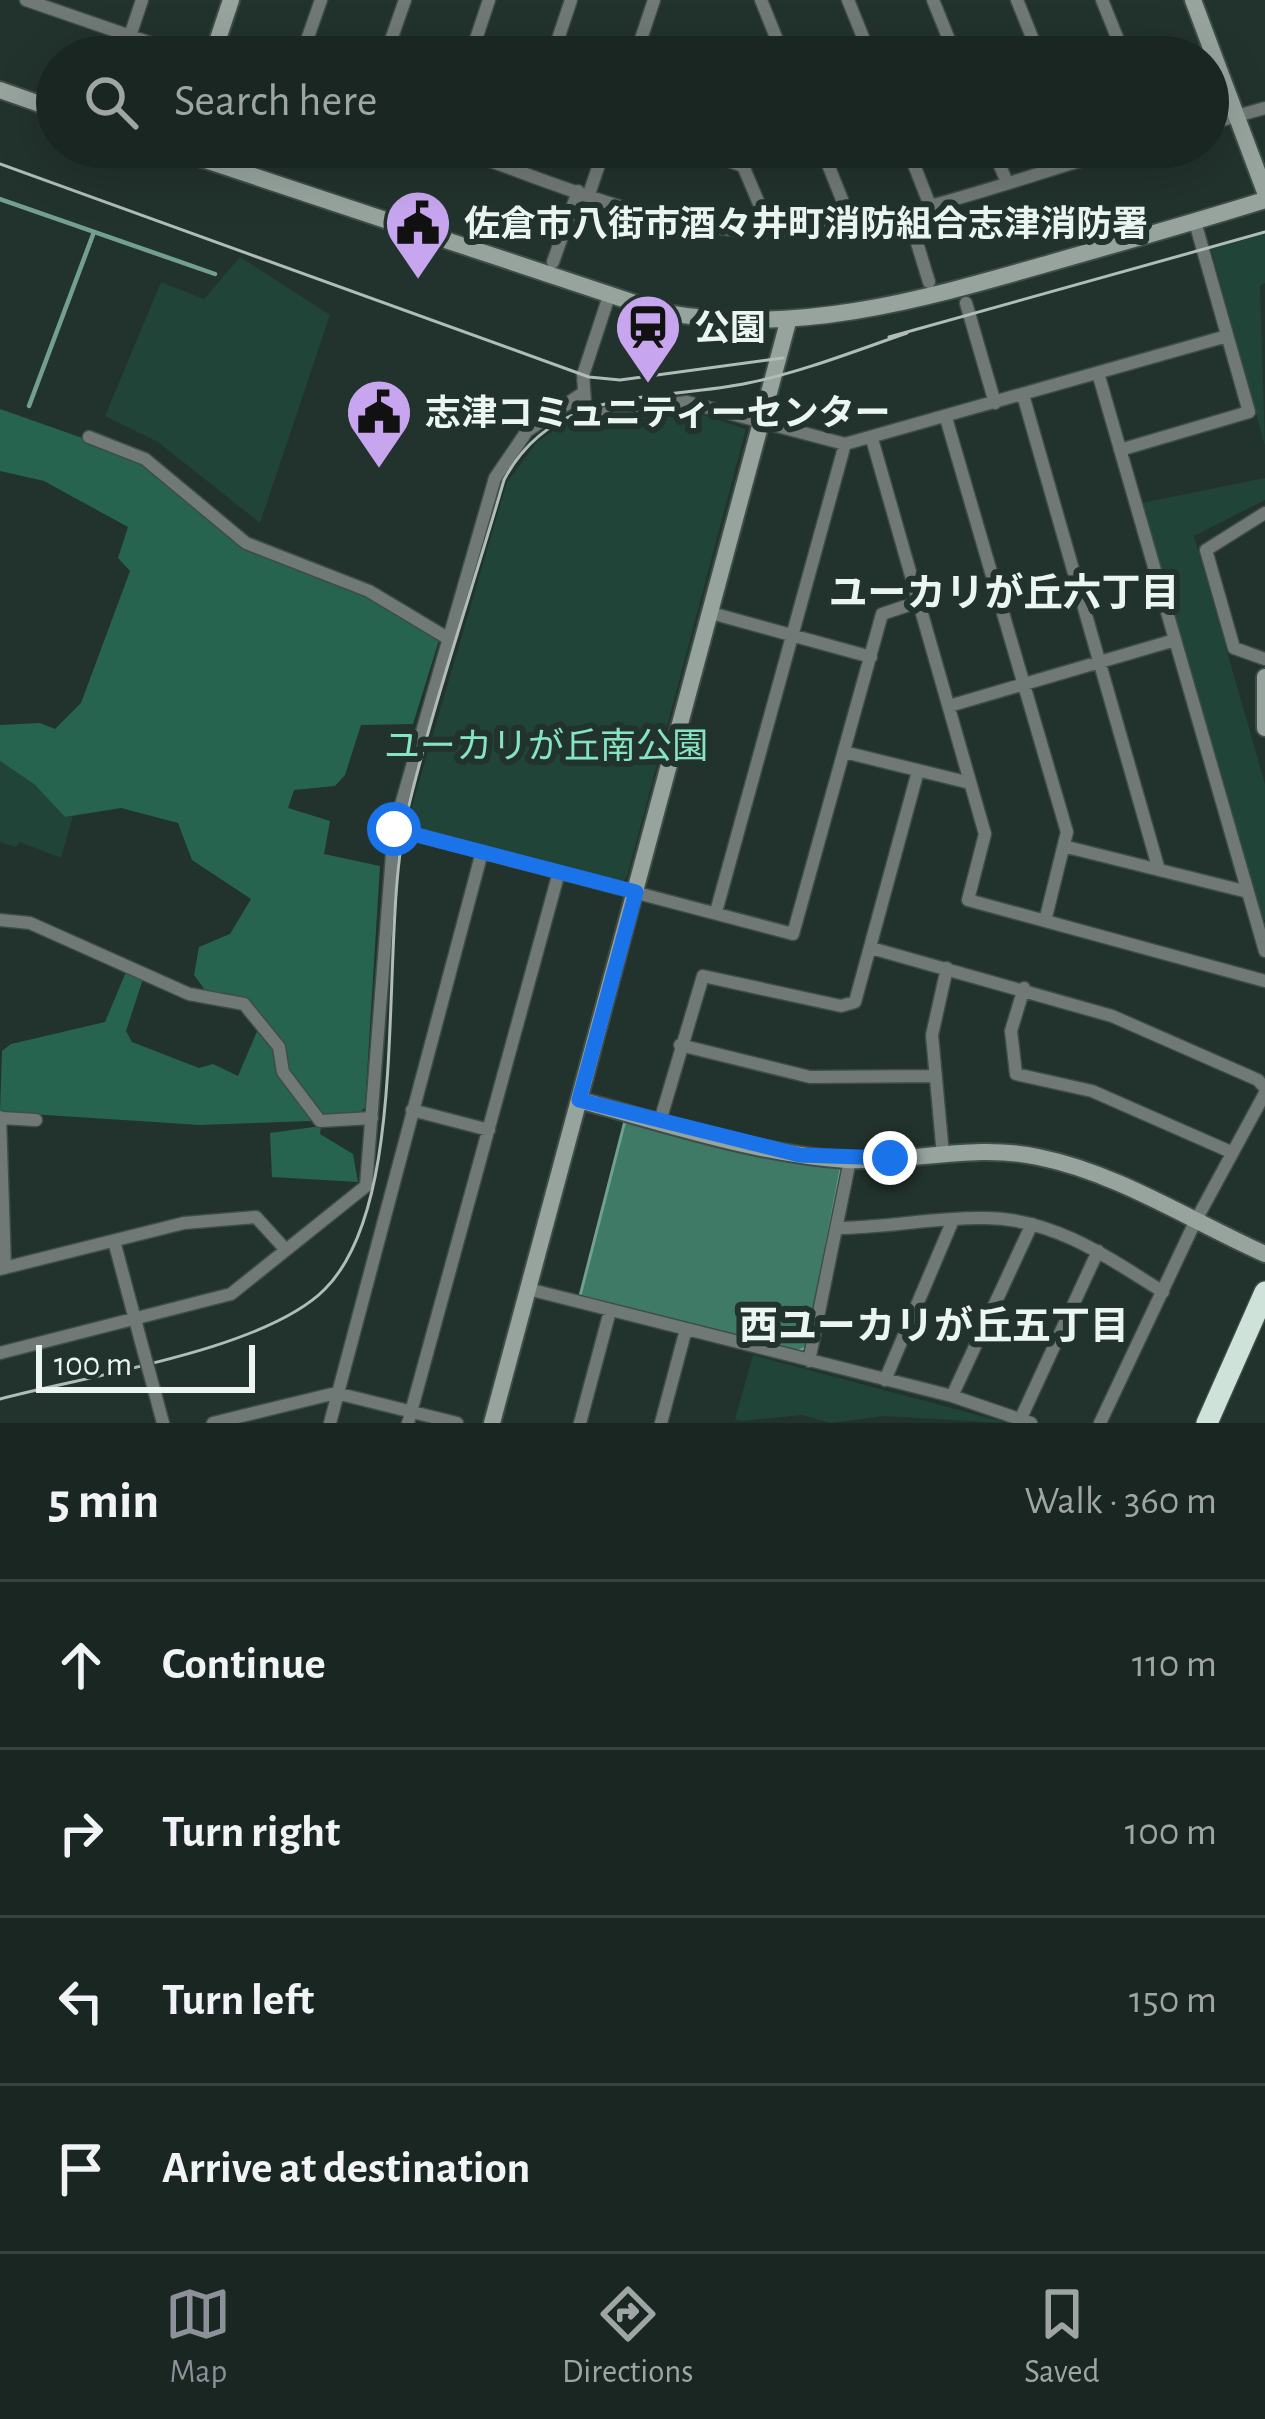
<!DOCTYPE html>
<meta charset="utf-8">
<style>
body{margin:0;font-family:"Alegreya Sans","Noto Sans JP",sans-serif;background:#27322e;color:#f1f3f6}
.scale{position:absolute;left:36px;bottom:30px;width:219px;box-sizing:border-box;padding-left:12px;border:6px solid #ebf5f1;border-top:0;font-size:33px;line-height:42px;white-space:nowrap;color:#ebf5f1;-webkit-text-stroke:9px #22322c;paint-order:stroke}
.stop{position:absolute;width:36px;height:36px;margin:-27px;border:9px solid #1a73e8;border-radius:50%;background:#fff}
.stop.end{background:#1a73e8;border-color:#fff;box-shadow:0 3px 12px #0008}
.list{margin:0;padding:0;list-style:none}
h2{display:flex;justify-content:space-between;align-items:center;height:156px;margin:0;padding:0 48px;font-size:51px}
h2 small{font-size:39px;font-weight:400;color:#9fa5a5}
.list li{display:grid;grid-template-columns:78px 1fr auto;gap:36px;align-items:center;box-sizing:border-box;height:168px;padding:0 48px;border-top:3px solid #38433f}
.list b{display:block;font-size:45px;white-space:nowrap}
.list em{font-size:39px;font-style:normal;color:#9fa5a5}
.icon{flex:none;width:66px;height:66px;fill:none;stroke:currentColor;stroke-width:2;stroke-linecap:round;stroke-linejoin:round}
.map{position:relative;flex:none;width:1265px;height:1423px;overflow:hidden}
.search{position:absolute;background:#1a2621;box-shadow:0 12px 48px #0002;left:36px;right:36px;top:36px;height:132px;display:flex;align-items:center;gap:30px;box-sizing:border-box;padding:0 42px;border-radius:66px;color:#9fa5a5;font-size:45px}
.sheet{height:828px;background:#1a2621}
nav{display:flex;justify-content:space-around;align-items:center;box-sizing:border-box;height:168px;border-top:3px solid #38433f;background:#1a2621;font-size:33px;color:#9fa5a5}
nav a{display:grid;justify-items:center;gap:6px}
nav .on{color:#8c9099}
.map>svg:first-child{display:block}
.green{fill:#204437}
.forest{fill:#276450}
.water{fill:#3e7a66;stroke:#729f90;stroke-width:3}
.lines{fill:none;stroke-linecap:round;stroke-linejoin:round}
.stream{stroke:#729f90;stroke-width:4.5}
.street-casing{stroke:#3e4d48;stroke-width:15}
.secondary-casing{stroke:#3e4d48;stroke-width:20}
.highway-casing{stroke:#3e4d48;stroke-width:24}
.street{stroke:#717976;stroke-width:12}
.secondary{stroke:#97a49e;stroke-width:16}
.highway{stroke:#cee2d9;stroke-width:21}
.tram{stroke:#b0bcb7;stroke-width:3}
.street-bridge-casing{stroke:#3e4d48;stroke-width:15;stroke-linecap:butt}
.street-bridge{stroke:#717976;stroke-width:12}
.route{stroke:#1a73e8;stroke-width:15}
.labels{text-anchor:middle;stroke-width:12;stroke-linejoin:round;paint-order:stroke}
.poi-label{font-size:36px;font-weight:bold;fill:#ebf5f1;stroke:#22322c;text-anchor:start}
.park-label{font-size:36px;fill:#87e4c2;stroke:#22322c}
.neighbourhood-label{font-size:39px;font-weight:bold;fill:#ebf5f1;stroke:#22322c}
</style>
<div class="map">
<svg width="1265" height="1423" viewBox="0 0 1265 1423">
<rect width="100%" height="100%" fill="#22322c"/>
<path class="green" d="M1265 234V283L1260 286 1265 446 1211 249Z
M240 257 330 315 260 523 158 442 105 416 161 282 204 299Z
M688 410 746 429 627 877 621 883 412 827 409 816 507 482 537 442 579 413 583 424Z
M1265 478V500L1194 536 1265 784V920L1261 921 1141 503Z
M0 761 34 784 65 817 73 816 61 858 20 842 16 847 0 842Z
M753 1355 1000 1421 1003 1423 884 1416 831 1423 802 1415 741 1421 735 1419Z"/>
<path class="forest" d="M0 409 128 454 245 547 366 597 439 640 413 724 361 725 345 775 335 786 294 790 288 808 330 821 324 854 380 866 365 1107 359 1114 320 1115 286 1068 283 1044 254 1007 205 990 194 975 199 947 230 934 251 899 192 860 178 823 121 808 65 817 34 784 0 761V725L40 723 55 729 81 703 130 571 118 558 128 527 44 481 0 471Z
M126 972 143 979 126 1031 132 1042 199 1068 213 1064 238 1076 258 1029 278 1052 312 1121 200 1125 0 1112 2 1051 11 1044 105 1022Z
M321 1126 320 1134 353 1154 358 1182 272 1177 270 1133Z"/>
<path class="water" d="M625 1121 842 1164 807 1347 797 1352 580 1296Z"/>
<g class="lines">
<path class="stream" d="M0 199 215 274
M29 406 94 232"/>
<g class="street-casing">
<path id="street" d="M26 0 191 57
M761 0 784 57
M848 0 871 57
M933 0 956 57
M1017 0 1040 57
M1102 0 1125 57
M130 36 142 0
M639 45 674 57
M301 57 321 0
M385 57 405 0
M470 57 489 0
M552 57 571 0
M635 57 654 0
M1208 124 1265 108
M452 147C548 181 648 226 751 231 872 237 1011 179 1127 147
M689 147 743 166
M735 147 771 232
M821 147 851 222
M907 147 929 203
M992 147 1006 180
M513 168 520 147
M589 194 605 147
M907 210 929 282
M553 262 578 191
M609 296 583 375 586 416 687 402 845 444 1227 336
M966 303 995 403
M1098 373 1265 951
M1023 395 1159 870
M946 418 1067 832 1045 921
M89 437 145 459 246 543 369 591 449 639
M872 439 985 834 968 900 1265 981
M1120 450 1249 412 1195 222
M1265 513 1206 550 1234 648 1265 659
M711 613 871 657
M949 706 1175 640
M844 752 970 783
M394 829 793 934 882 614 918 602
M1067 847 1248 892
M716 912 845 444
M0 920 30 923 189 994 244 1004 279 1047 283 1072 320 1121 372 1118
M871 948 1112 1016 1258 1080 1265 1088
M1024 988 1011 1031 1016 1074 1092 1091 1231 1152
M680 1045 810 1077 936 1076
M412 1110 489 1130
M0 1117 5 1268
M2 1118 36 1120
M660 1121 703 976 841 1006 855 1002 918 771
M943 1155 932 1035 947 968
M836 1228C886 1228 935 1217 985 1218 1052 1218 1108 1257 1163 1292
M114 1241 144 1353
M0 1269 184 1223 256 1217 286 1250
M528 1289 952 1396 1031 1423
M0 1353 231 1294 366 1186 394 829 495 478 527 431 583 393
M809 1361 850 1160
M149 1371 163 1423
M885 1380 953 1220
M952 1396 1032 1224
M1021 1418 1098 1251
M213 1423 336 1393 457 1423
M330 1423 482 852
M408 1423 559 872
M580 1423 610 1311
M661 1423 685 1333
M1100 1423 1195 1222 1265 1093"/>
</g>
<g class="secondary-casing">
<path id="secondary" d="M1193 0 1265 192
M212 57 231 0
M0 90 57 110
M166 147 662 312C794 336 917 301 1043 265 1117 244 1191 223 1265 200
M1265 677V728
M579 1100C665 1123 756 1154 846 1160 910 1163 975 1143 1038 1157 1118 1173 1191 1221 1265 1254
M492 1423 788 322"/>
</g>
<g class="highway-casing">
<path id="highway" d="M1207 1423 1265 1292"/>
</g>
<use href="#street" class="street"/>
<use href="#secondary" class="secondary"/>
<use href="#highway" class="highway"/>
<path class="tram" d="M0 164 589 377 620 380 783 358
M889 337 1265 232
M0 1399C86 1376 265 1350 325 1289 414 1200 377 939 407 813 434 701 472 591 504 480 554 384 658 402 748 383 802 372 855 351 907 333"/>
<g class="street-bridge-casing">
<path id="street-bridge" d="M144 1353 149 1371"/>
</g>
<use href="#street-bridge" class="street-bridge"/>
</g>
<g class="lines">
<path class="route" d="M394 829 636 892 579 1100 800 1155 890 1158"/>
</g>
<defs>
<g id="civic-pin" transform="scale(3.45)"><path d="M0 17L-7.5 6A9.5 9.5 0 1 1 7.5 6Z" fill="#c7a6ef" stroke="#22322c"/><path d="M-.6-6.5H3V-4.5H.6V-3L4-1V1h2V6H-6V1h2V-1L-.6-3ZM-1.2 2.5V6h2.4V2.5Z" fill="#111"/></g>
<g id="station-pin" transform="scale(3.45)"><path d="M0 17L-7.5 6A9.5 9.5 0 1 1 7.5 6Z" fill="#c7a6ef" stroke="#22322c"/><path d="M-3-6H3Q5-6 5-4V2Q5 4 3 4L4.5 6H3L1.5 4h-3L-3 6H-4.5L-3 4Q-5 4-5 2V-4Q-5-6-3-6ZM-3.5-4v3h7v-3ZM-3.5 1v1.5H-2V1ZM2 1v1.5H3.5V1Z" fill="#111"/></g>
</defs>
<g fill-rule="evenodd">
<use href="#civic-pin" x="418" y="223"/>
<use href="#station-pin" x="648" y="327"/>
<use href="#civic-pin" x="379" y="412"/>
</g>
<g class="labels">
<g class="poi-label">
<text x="464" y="236">佐倉市八街市酒々井町消防組合志津消防署</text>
<text x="694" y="340">公園</text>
<text x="425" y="425">志津コミュニティーセンター</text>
</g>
<g class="park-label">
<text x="546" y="758">ユーカリが丘南公園</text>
</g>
<g class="neighbourhood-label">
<text x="1004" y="606">ユーカリが丘六丁目</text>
<text x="934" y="1339">西ユーカリが丘五丁目</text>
</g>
</g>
</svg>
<div class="scale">100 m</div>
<div class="stop" style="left:394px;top:829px"></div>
<div class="stop end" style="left:890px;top:1158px"></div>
<div class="search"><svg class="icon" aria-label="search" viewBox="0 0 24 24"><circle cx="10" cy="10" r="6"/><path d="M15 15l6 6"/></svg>Search here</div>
</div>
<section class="sheet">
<h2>5 min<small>Walk · 360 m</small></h2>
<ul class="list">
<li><svg class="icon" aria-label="ahead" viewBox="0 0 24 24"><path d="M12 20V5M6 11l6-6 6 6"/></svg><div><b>Continue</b></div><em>110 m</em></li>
<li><svg class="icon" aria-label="right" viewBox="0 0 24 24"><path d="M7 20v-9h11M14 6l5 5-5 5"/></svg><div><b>Turn right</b></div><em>100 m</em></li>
<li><svg class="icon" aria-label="left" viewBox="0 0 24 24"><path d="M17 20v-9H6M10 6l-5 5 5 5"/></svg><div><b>Turn left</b></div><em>150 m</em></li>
<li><svg class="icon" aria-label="arrive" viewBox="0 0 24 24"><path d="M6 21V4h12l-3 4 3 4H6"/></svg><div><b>Arrive at destination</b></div></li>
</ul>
</section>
<nav>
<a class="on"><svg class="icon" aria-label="map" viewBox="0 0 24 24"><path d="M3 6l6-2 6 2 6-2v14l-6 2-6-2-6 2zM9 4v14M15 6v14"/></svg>Map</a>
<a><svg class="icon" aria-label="directions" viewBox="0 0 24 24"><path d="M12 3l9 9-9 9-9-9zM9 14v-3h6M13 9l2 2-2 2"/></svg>Directions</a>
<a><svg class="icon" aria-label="saved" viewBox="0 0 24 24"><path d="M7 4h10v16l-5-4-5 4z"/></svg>Saved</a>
</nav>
